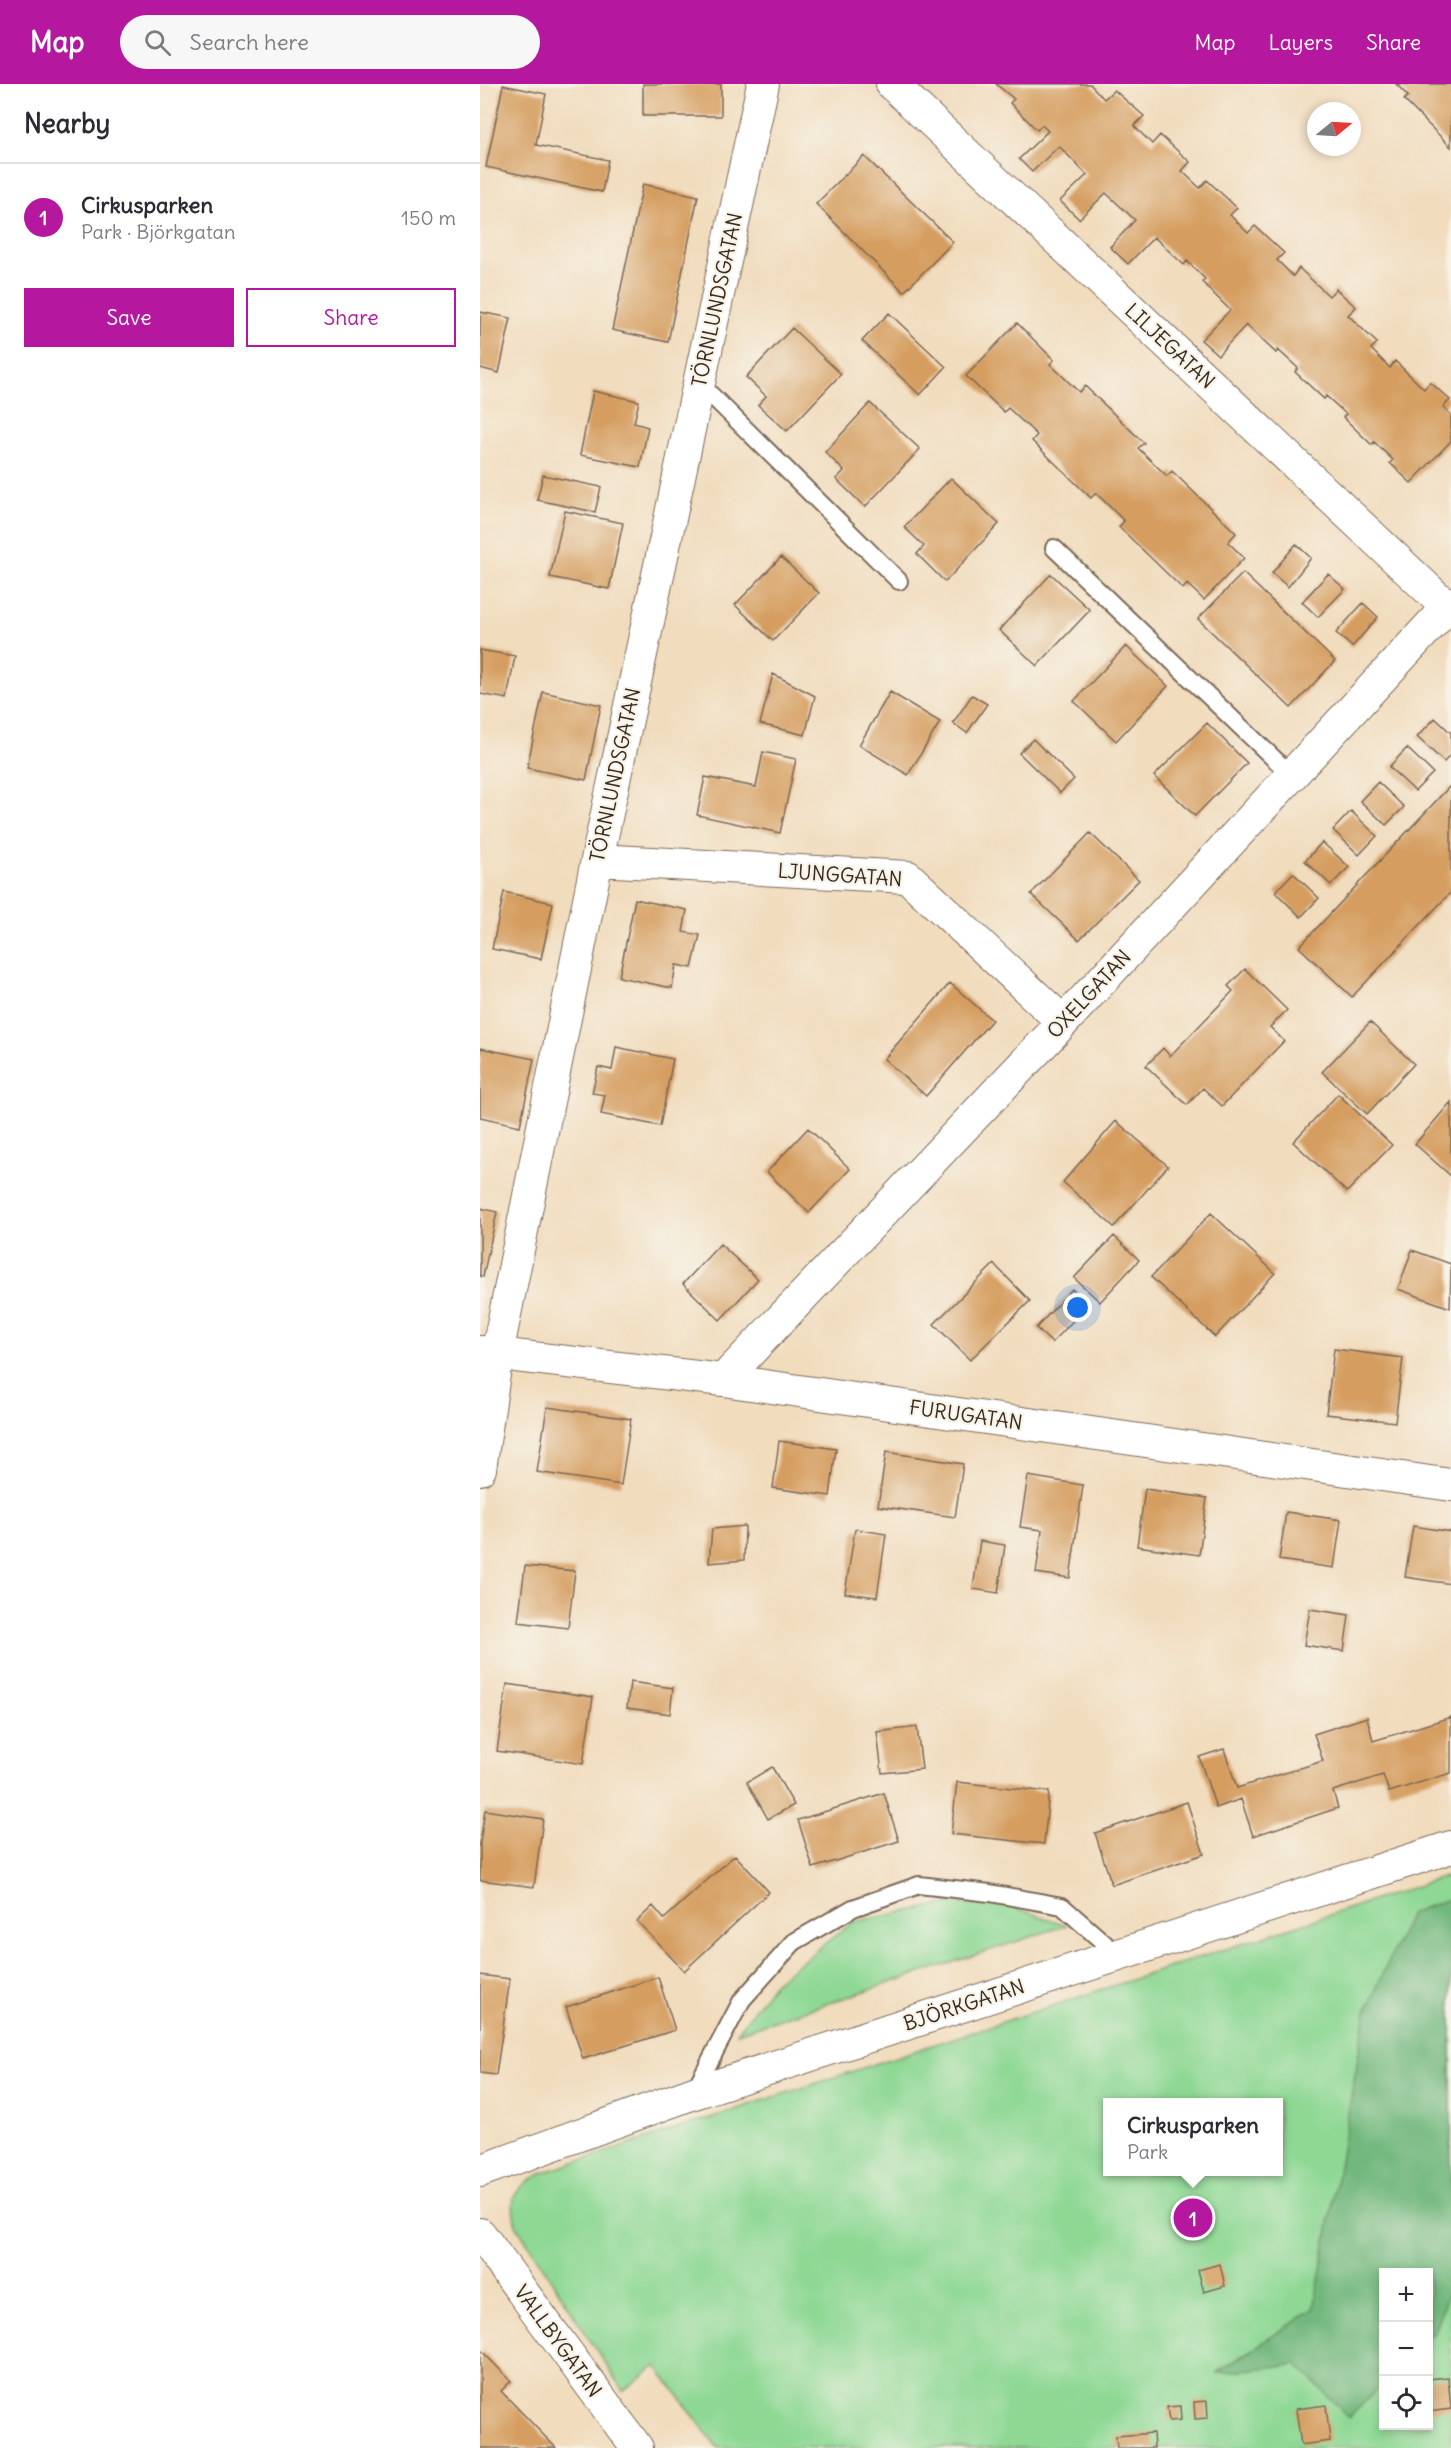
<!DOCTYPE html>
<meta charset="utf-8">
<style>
body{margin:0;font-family:Delius,sans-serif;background:#f7f7f7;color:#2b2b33}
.controls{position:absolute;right:18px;bottom:18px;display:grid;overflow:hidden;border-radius:0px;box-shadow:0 3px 9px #0003}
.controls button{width:54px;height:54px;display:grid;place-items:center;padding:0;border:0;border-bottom:2px solid #e1e1e2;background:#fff;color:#2b2b33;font:30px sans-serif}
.compass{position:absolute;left:827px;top:18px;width:54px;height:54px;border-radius:50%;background:#fff;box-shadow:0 3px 9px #0003;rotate:72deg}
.you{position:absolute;left:598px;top:1224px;width:21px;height:21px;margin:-15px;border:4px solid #fff;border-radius:50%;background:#1a73e8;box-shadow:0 0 0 9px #1a73e833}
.badge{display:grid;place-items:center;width:39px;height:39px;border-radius:50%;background:#b5179e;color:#fff;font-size:20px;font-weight:700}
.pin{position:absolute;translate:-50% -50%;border:3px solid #fff;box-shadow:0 2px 6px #0006}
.popup{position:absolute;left:623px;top:2014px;width:180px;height:78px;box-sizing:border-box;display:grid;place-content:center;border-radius:0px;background:#fff;filter:drop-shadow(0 2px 4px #0005);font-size:20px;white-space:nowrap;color:#7c7c81}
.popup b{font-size:22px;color:#2b2b33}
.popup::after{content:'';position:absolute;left:50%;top:100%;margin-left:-12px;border:12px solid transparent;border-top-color:#fff}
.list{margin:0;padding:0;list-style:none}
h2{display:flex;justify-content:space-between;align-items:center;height:78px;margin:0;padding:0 24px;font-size:26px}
h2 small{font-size:20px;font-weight:400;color:#7c7c81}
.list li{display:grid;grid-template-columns:39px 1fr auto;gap:18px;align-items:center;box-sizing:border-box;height:108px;padding:0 24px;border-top:2px solid #e1e1e2}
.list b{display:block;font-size:22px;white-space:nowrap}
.list p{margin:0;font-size:20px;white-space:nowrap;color:#7c7c81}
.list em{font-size:20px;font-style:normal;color:#7c7c81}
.actions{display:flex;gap:12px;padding:18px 24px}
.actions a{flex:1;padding:14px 0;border:2px solid #b5179e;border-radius:0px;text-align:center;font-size:21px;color:#b5179e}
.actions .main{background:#b5179e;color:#fff}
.icon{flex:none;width:33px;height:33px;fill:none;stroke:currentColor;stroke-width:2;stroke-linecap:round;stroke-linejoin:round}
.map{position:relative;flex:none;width:971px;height:2364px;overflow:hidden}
header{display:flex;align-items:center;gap:36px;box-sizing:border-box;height:84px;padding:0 30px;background:#b5179e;color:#fff}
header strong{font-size:28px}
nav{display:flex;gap:33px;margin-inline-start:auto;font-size:21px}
.search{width:420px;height:54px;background:#f7f7f7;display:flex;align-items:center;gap:15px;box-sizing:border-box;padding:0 21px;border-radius:33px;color:#7c7c81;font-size:22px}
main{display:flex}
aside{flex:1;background:#fff}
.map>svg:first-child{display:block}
.green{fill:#8ed894;stroke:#648159;stroke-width:1.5;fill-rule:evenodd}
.forest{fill:#72b87e;stroke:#56714e;stroke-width:1.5}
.building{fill:#d59e60}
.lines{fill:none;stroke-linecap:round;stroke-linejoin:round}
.service-casing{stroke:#7b6856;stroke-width:20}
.minor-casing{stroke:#7b6856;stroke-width:34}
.service{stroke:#fff;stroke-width:16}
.minor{stroke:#fff;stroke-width:32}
.labels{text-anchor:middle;stroke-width:4.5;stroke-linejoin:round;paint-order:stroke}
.street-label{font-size:20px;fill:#3b2a1e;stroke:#f7f3e8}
</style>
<header>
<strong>Map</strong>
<div class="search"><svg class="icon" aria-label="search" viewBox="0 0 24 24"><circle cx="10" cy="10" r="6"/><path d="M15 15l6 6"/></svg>Search here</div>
<nav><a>Map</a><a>Layers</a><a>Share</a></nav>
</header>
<main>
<aside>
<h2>Nearby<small></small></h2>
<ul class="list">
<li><span class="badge">1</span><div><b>Cirkusparken</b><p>Park · Björkgatan</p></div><em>150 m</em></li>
</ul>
<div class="actions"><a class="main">Save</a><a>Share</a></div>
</aside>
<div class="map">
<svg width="971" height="2364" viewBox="0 0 971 2364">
<rect width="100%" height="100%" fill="#f7f3e8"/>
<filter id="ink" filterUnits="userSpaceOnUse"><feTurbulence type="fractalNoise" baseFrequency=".0167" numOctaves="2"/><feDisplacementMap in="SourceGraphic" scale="12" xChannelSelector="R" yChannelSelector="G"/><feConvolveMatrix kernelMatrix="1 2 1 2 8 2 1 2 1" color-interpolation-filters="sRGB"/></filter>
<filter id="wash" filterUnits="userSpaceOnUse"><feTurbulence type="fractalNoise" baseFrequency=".008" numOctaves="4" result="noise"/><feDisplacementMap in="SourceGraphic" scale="24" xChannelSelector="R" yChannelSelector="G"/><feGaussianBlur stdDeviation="1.35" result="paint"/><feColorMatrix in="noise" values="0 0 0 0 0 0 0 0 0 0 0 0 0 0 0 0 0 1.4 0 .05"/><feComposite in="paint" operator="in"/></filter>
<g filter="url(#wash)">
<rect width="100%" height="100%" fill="#f1dcbd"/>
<path class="green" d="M971 1791V2364H238L176 2282 143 2307 36 2141C28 2109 36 2105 62 2089ZM628 2018H798V2088H628ZM904 2188H948V2342H904Z
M470 1819 526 1821 587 1841 257 1949 294 1899 373 1838Z"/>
<path class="forest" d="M971 1814V2201L954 2248 949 2253 948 2188H904L903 2299 869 2334 817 2280 736 2289 834 2225 886 1928 930 1829Z"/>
<g id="blocks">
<path class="building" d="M163 0H241V32H163Z
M516 0H610L624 15 634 6 664 32 654 42 672 60 680 51 710 78 702 87 720 104 727 96 757 124 750 131 768 149 775 142 804 169 797 176 813 192 819 184 849 212 856 205 876 223 868 231 897 259 891 265 910 284 915 277 944 305 950 298 970 316 963 323 971 331V357L931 399 910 379 913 376 894 358 892 361 863 333 866 330 846 312 844 315 815 288 818 284 798 266 796 269 766 241 738 271 721 256 750 226 722 198 725 195 707 177 704 181 674 153 648 180 630 163 655 136 626 109 599 135 580 117 607 91 579 62 552 88 539 75 568 47 562 41 557 46 530 19 534 15Z
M916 0H971V63L924 16 928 12Z
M23 1 66 10 56 61 128 76 122 108 6 83Z
M384 72 473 158 424 208 336 120Z
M163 100 218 112 188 258 132 246Z
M0 228 31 234 19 289 0 284Z
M409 229 466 283 440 311 382 257Z
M537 239 574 276 570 280 599 308 605 302 664 359 658 364 687 392 692 387 756 449 748 458 764 474 724 516 707 500 703 505 639 443 644 437 616 409 611 414 552 357 557 351 528 324 524 328 486 292Z
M312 244 361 290 307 347 278 321 286 312 266 293Z
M113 307 159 317 154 339 168 343 160 383 100 371Z
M390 319 440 365 385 423 356 395 364 387 345 368Z
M63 391 121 403 115 428 57 416Z
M471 394 519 440 465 498 437 470 444 462 424 443Z
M85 427 143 439 129 505 70 493Z
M816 460 831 474 808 503 792 489Z
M301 473 339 509 293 557 255 521Z
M763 489 855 577 811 624 718 535Z
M571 490 610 526 557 582 519 546Z
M848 490 865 505 838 533 822 518Z
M883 519 898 533 872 563 856 549Z
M646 562 688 602 636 657 594 617Z
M0 566 35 572 27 615 0 610Z
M293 590 335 612 325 651 280 640Z
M63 608 121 621 106 696 47 684Z
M410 608 460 638 428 691 379 661Z
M492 611 507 620 487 649 473 639Z
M955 634 971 649V670L964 678 937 653Z
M727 639 767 679 715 732 674 692Z
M553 655 594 695 580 709 539 669Z
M927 664 953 689 935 707 909 683Z
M283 668 316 675 300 749 217 731 225 693 276 703Z
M898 698 924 723 906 741 880 717Z
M971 701V808L872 913 819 863Z
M871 727 897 752 879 771 853 746Z
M610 749 659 796 599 856 551 810Z
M842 758 869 783 851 801 825 777Z
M813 789 839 814 821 833 795 808Z
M24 808 73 819 61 875 12 865Z
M155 815 207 826 203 848 220 851 212 884 196 881 192 904 139 893Z
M765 885 807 926 790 943 804 957 742 1022 723 1004 707 1021 666 982 683 964 690 972 753 907 748 902Z
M470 899 512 936 446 1012 404 975Z
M890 938 934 980 887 1030 842 988Z
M136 963 193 975 180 1042 121 1030 125 1011 112 1009 118 983 132 986Z
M0 964 54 975 40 1042 0 1033Z
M858 1010 912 1061 867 1108 813 1058Z
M971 1018V1092L935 1060Z
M636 1037 688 1082 634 1143 583 1098Z
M328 1044 370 1085 329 1129 287 1088Z
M0 1124 17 1128 3 1193 0 1192Z
M731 1129 795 1189 735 1253 671 1193Z
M634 1152 659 1176 620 1218 594 1194Z
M240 1160 278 1195 240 1236 203 1200Z
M932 1166 971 1180 970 1224 918 1205Z
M514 1180 550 1217 490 1276 454 1240Z
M592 1205 609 1220 572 1259 556 1244Z
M854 1265 923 1274 915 1338 846 1330Z
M67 1323 151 1335 141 1401 57 1388Z
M299 1357 356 1365 350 1412 293 1404Z
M406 1368 483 1380 475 1433 398 1422Z
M548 1392 603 1401 590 1494 556 1489 562 1446 540 1443Z
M665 1405 727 1414 719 1471 657 1462Z
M806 1428 861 1436 854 1484 799 1476Z
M265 1442 264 1476 229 1479 232 1445Z
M933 1442 971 1448V1500L925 1493Z
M375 1445 406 1450 397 1513 365 1509Z
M500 1457 525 1461 518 1509 493 1505Z
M45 1482 95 1487 88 1544 38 1538Z
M830 1525 869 1531 864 1567 824 1561Z
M150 1598 193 1604 190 1630 147 1624Z
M27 1600 113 1613 103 1680 17 1667Z
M887 1633 893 1657 971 1633V1689L909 1708 903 1691 853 1707 858 1724 773 1752 761 1715 736 1724 719 1673 744 1665 757 1704 843 1677 834 1650Z
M437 1643 442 1685 402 1689 397 1648Z
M292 1683 314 1721 288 1735 267 1698Z
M477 1698 569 1708 564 1760 471 1750Z
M404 1709 419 1757 333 1784 318 1736Z
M707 1718 724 1770 632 1801 615 1749Z
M5 1726 63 1735 54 1803 0 1796V1759Z
M255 1771 289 1808 204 1887 157 1837 173 1822 184 1835Z
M0 1891 30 1895 16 1991 0 1989Z
M178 1893 195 1946 103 1975 86 1923Z
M740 2180 745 2202 724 2208 718 2186Z
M0 2265 31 2297 21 2307 76 2364H0Z
M968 2293 971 2325 948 2328V2295Z
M727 2317 728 2334 715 2335 714 2318Z
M846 2321 850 2357 821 2361 816 2325Z
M700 2322 701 2336 689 2337 687 2323Z
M673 2349 674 2364H637L636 2352Z"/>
</g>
</g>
<g filter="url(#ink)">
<use href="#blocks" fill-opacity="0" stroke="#7b6856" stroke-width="1.5"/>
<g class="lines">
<g class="service-casing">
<path id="service" d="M219 299 419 497
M574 464 811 691
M214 2007 262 1916 314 1858 373 1824 439 1801 510 1809 582 1822 639 1872"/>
</g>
<g class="minor-casing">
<path id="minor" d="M412 0 967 523
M117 776 428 793 583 938
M0 1268 243 1296 971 1401
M243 1296 575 947 971 519
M0 1385 17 1270 117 776 283 0
M0 2087 214 2009 971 1763
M0 2150 157 2364"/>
</g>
<use href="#service" class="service"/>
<use href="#minor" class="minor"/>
</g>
</g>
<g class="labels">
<g class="street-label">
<text transform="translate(237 216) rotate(-78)" y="7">TÖRNLUNDSGATAN</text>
<text transform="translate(690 262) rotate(43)" y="7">LILJEGATAN</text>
<text transform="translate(135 691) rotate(-78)" y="7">TÖRNLUNDSGATAN</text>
<text transform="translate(360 791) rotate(4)" y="7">LJUNGGATAN</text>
<text transform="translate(609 910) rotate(-47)" y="7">OXELGATAN</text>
<text transform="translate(486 1331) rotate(8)" y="7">FURUGATAN</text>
<text transform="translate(484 1921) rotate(-18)" y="7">BJÖRKGATAN</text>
<text transform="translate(78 2257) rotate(54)" y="7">VALLBYGATAN</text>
</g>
</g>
</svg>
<div class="controls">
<button>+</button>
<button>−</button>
<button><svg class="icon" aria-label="locate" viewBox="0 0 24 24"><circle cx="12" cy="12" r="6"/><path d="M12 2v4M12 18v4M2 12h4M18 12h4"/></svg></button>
</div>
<svg class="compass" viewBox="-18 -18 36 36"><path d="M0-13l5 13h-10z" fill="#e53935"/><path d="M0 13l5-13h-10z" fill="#7c7c81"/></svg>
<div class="you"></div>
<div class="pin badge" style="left:713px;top:2134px">1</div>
<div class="popup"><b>Cirkusparken</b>Park</div>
</div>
</main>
